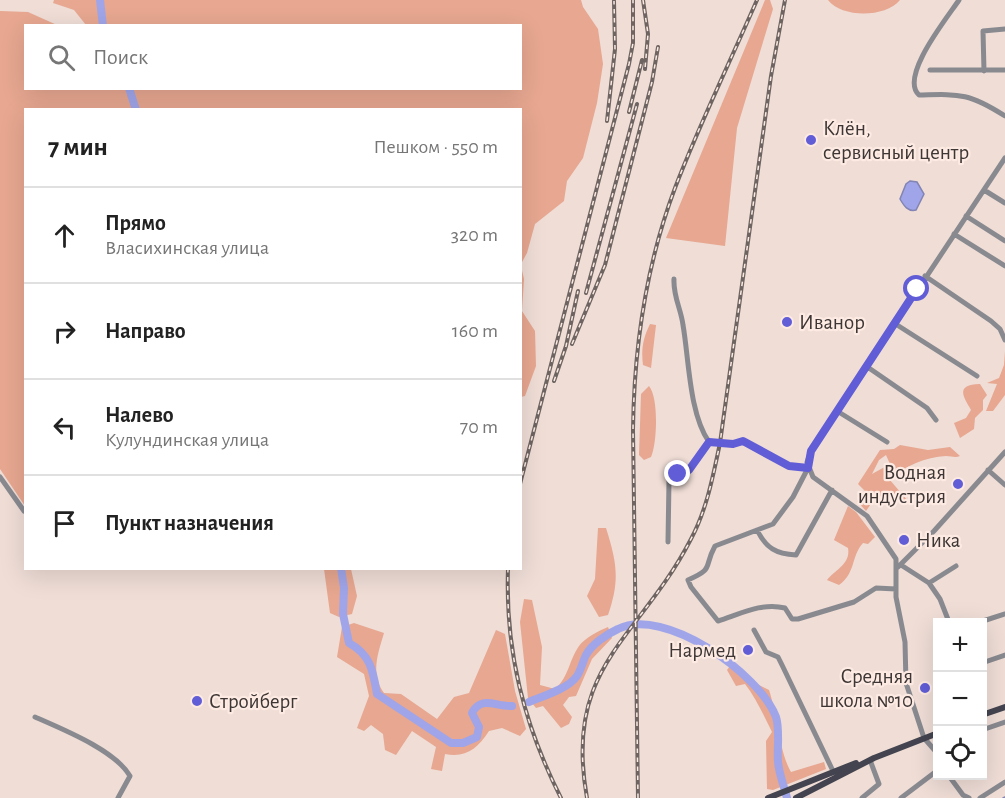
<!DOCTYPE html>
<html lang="ru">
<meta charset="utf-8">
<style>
body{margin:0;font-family:"Alegreya Sans",sans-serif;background:#f2f2f2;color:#222}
.controls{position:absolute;right:18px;bottom:18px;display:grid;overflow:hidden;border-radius:0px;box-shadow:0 6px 24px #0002}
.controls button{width:54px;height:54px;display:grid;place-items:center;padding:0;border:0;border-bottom:2px solid #e0e0e0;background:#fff;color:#222;font:30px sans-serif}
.stop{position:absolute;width:18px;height:18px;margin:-14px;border:4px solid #615dd6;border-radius:50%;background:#fff}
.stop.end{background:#615dd6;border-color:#fff;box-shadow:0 2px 6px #0008}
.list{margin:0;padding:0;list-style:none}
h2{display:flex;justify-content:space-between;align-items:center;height:78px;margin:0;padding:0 24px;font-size:26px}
h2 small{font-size:20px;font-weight:400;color:#767676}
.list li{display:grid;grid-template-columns:39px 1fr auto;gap:18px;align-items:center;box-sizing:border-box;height:96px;padding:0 24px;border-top:2px solid #e0e0e0}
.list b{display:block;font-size:22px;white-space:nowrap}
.list p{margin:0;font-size:20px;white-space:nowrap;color:#767676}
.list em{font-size:20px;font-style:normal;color:#767676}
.icon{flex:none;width:33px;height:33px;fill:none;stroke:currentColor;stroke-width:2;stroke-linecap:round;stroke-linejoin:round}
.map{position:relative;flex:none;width:1005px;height:798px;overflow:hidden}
.search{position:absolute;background:#fff;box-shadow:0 6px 24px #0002;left:24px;top:24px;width:498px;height:66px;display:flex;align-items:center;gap:15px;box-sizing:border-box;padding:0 21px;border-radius:0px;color:#767676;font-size:22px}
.panel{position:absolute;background:#fff;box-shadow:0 6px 24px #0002;left:24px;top:108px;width:498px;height:462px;border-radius:0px}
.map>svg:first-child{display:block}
.green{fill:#e7a790;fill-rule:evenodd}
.water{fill:#a0a5e9;stroke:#8284b3;stroke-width:1.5}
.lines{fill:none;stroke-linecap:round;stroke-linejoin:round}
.stream{stroke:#8284b3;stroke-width:1.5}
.river{stroke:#a0a5e9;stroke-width:8}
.minor{stroke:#898a90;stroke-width:5}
.major{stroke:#43444f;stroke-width:6}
.rail-casing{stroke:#6e6461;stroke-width:4}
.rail{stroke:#fceae3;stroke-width:1.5;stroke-dasharray:4.5;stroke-linecap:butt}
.route{stroke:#615dd6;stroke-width:8}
.poi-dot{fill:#615dd6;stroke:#fceae3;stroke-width:2}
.labels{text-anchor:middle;stroke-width:4.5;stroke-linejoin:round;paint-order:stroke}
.poi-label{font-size:21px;fill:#3d3634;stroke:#fceae3;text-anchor:start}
</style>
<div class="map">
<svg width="1005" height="798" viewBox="0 0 1005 798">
<rect width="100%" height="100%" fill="#efddd6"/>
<path class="green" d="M54 0H581L583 7 598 29 603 64 597 103 583 158 567 181 564 201 535 224 527 253 521 264 520 110H26L25 506 0 469V11L28 12 57 25 26 26V88H520V26L86 25 74 10 53 3Z
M765 0H770L773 9 737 128 725 246 666 238Z
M828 0H900C885 18 842 18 828 0Z
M521 266 524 279 522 311 535 331 536 366 525 396 521 397Z
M650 324 656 325 651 368 643 365C641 350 643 338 650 324Z
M1005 351V395L993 411H986L997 384 987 383 999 378 1004 365Z
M980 384 987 395 983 400V410L975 418 974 429 960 438 954 423 966 418 971 410C963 396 955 385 980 384Z
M649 386C659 398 657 444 651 457L644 460 639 455 641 394Z
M900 445 928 450 950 447 960 456C955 458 952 456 946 456 925 457 906 466 889 479L908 501 905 503 888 494 875 498 866 511 857 501 865 491 858 484 880 450 894 449ZM886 455 890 464 872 474 879 460Z
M848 506 856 512 875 537 868 544 863 543C851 556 856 573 839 585L827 580C835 570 851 564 848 548L834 540Z
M598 528H606C617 563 620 580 608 615L599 617 587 596 595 579Z
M324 569H351L357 596 352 614 339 617 330 613Z
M524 599 532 600 542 647 540 685 555 689C569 677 569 660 579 646 585 638 598 631 608 627L612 638 592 659 576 696 569 697 563 705 572 717 569 724 561 728 543 706 536 708 528 698 520 622Z
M354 623 384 633C378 653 370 674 384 693L401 694 437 719 454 697 469 693 496 630 505 634 515 691 526 729 520 736 502 728 489 731C477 749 466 758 445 754L442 771 431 769 436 747 412 731 396 755 385 750 383 734 371 725 364 731 357 728 369 696 364 674 337 657 342 627Z
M732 663 742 669 751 681 769 690C777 714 780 754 791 772L824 762 826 769 773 790 767 789 766 741 772 732C764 716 756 698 745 684L736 686 727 670Z"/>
<path class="water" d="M910 181 917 182 924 194 916 210C908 212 904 206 900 199L906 184Z"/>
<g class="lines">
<path class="stream" d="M1003 798 1005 797"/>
<path class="river" d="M100 0 103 26
M129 88 136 110
M341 568 344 588 343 614 349 643C371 655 373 671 377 694L451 743H463L477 737 479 727 472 713C481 695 496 707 512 706
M529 702C543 696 568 689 577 676 581 670 583 661 586 655 592 644 607 634 618 629 664 606 759 673 776 717 780 729 777 749 778 762 779 774 784 786 787 798"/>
<path class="minor" d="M959 0C947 18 899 77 919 95 960 94 969 93 1005 116
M930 70H1005
M984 71 983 31 1005 29
M984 190 1005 203
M966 216 1005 241
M954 234 1005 266
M925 276 991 321 1000 329 1005 340
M674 279C673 296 681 309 683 325 689 359 689 413 709 442
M894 323 977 376
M866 366 927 408 936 420
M837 411 887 442
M709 442 733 444 743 441 789 466 808 468
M808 468 793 497 773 524 715 546C703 568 715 568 688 580L691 587 718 621C740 614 762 602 785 608L792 619H798L854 602 876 588 896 589
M988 470 1005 485
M0 477 24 511
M757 530C766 548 776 554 796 555L832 490
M668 542 669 481 673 476 689 469 709 442
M901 565 929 583 956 566
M898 567 934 531 1005 452
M929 583 940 599 949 622
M980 622 1005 614
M754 630 766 652 778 657 782 665 833 771
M982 663 1005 655
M35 717C62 729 115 750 130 776L118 798
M982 730 1005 722
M938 754 924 738 906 683 905 642 896 597V559L867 516 813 477 807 462 811 451 1005 158
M949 776 963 795 969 798
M862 798 879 784 870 760
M901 798 938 770
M980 798 1005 782"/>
<path class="major" d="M982 715 1005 707
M768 798 856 763
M796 798 874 758 938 733"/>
<g class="rail-casing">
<path id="rail" d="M643 0 648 34 645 69
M629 112 642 60
M607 121 615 49 614 1
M586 293 637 104
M572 344 605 265 652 82 658 47
M554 381 566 346 578 291
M520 484 629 64 633 43V0
M508 568C505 651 524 725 561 798
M587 798C563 665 639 640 691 539 707 509 713 476 720 443L771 76 785 0
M638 798 633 430C634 348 646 265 675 188 699 125 730 62 757 0"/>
</g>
<use href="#rail" class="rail"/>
</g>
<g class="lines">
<path class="route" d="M678 474 689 470 709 442 733 444 743 441 789 466 808 468 811 451 917 289"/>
</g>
<g class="poi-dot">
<circle cx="811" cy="140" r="6"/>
<circle cx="787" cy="322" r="6"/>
<circle cx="958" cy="484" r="6"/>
<circle cx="904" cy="540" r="6"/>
<circle cx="748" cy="650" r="6"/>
<circle cx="925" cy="688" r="6"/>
<circle cx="197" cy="701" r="6"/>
</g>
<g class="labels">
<g class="poi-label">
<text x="823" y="135">Клён,<tspan x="823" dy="24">сервисный центр</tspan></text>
<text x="799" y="329">Иванор</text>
<text x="946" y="479" text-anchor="end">Водная<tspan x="946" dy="24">индустрия</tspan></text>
<text x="916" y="547">Ника</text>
<text x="736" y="657" text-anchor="end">Нармед</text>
<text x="913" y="683" text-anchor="end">Средняя<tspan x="913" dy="24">школа №10</tspan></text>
<text x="209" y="708">Стройберг</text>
</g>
</g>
</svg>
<div class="controls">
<button>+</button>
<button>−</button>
<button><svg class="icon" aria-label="locate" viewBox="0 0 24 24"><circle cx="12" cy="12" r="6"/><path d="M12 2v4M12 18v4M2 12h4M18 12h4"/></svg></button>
</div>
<div class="stop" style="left:917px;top:289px"></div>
<div class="stop end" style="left:678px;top:474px"></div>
<div class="search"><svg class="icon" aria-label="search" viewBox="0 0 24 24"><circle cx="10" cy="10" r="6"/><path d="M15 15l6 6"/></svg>Поиск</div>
<section class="panel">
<h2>7 мин<small>Пешком · 550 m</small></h2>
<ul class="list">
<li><svg class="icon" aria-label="ahead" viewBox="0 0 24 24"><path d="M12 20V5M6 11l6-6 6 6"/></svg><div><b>Прямо</b><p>Власихинская улица</p></div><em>320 m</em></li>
<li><svg class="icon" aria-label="right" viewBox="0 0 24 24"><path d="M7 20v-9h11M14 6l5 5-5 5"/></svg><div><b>Направо</b></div><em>160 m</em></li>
<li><svg class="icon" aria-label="left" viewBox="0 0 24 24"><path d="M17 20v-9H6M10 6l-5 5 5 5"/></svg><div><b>Налево</b><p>Кулундинская улица</p></div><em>70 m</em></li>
<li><svg class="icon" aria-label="arrive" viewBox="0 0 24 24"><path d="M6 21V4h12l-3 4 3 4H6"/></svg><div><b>Пункт назначения</b></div></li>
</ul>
</section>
</div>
